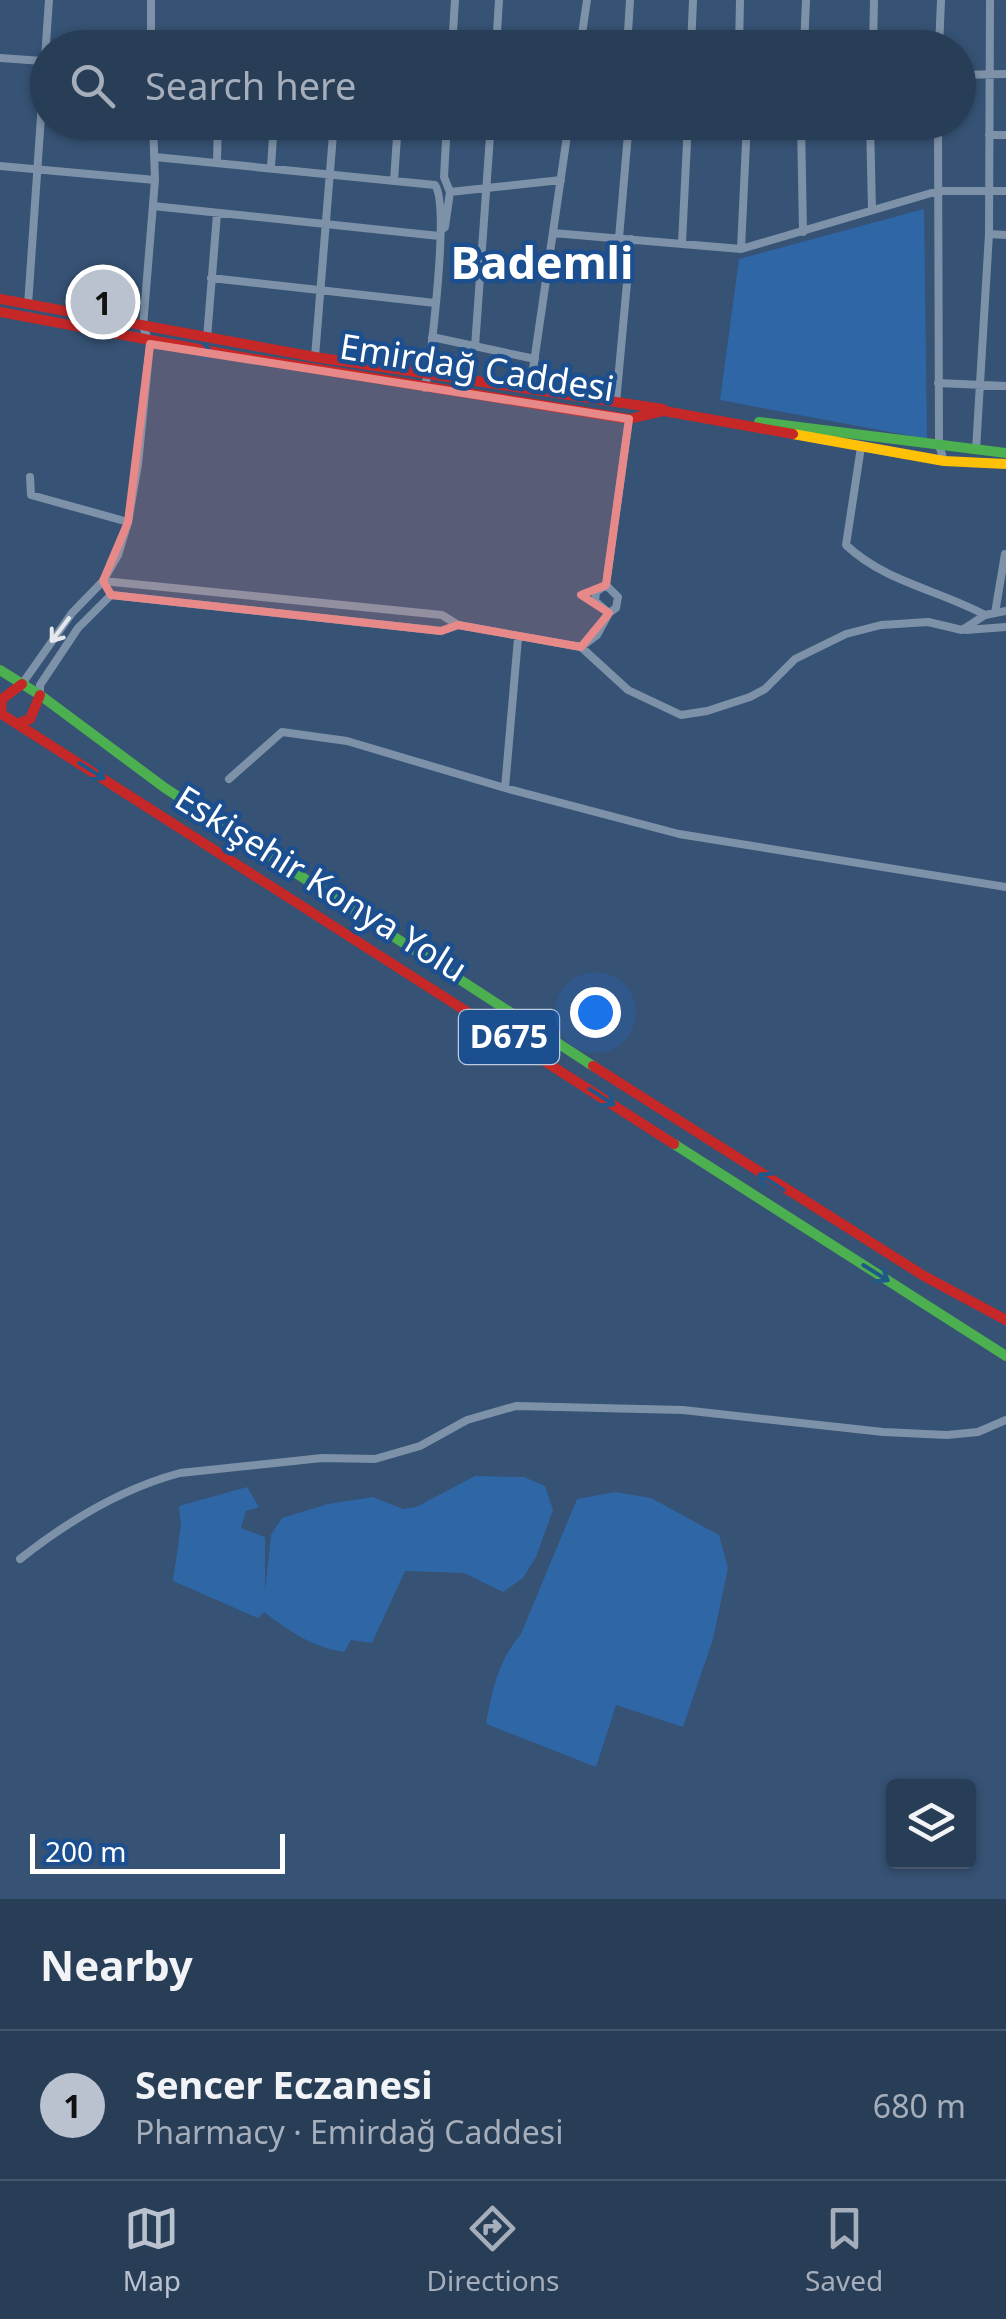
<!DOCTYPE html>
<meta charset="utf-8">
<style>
body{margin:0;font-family:"Noto Sans",sans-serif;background:#344961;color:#f1f3f6}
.controls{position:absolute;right:30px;bottom:30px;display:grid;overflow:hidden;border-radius:10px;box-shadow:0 2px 8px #0004}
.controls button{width:90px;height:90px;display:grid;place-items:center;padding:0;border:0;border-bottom:2px solid #44576d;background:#283e57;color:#f1f3f6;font:50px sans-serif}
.scale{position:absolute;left:30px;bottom:25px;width:255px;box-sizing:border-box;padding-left:10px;border:5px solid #fff;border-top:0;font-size:28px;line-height:35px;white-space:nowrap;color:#fff;-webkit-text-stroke:8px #1b4f8f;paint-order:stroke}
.you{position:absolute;left:595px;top:1012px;width:35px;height:35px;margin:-25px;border:8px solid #fff;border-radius:50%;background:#1a73e8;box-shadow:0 0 0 15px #1a73e833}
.badge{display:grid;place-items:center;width:65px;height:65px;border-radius:50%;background:#b9c2ce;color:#111;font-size:32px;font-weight:700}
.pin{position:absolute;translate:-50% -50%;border:5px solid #fff;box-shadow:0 2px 10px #0006}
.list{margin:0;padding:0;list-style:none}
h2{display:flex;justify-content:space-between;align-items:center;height:130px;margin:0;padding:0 40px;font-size:42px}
h2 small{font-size:32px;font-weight:400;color:#a5aeba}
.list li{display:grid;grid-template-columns:65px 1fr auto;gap:30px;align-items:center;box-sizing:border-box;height:150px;padding:0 40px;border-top:2px solid #44576d}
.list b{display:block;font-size:38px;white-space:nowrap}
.list p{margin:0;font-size:32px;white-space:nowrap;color:#a5aeba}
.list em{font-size:32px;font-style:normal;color:#a5aeba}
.icon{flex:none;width:55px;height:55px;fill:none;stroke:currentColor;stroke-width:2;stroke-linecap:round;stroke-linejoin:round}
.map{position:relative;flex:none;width:1006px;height:1899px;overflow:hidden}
.search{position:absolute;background:#283e57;box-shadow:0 2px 8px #0004;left:30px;right:30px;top:30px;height:110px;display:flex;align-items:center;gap:25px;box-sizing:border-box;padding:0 35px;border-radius:55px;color:#a5aeba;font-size:38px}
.sheet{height:280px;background:#283e57}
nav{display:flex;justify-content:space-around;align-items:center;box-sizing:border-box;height:140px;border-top:2px solid #44576d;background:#283e57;font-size:28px;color:#a5aeba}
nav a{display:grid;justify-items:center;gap:5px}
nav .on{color:#b9c2ce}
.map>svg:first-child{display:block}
.green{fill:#2f66a5}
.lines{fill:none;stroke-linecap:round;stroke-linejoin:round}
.street{stroke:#7d92a8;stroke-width:8}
.fast{stroke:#4caf50;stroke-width:10}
.slow{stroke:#ffc107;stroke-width:10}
.jam{stroke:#c62828;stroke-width:10}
.oneway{stroke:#205989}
.oneway2{stroke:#e5e9ee}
.marked{fill:#e88989;fill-opacity:0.2;stroke:#e88989;stroke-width:8;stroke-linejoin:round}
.labels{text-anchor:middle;stroke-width:9;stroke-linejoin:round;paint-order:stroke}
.shield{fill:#1b4f8f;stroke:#bbcadd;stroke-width:2.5}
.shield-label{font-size:32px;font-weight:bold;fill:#fff}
.street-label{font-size:35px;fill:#fff;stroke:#1b4f8f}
.district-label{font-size:45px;font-weight:bold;fill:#fff;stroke:#1b4f8f}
</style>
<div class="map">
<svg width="1006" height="1899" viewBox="0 0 1006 1899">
<rect width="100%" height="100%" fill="#365274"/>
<path class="green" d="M924 209 927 439 720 400 739 259Z
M475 1476 524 1477 545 1486 553 1510 536 1557 523 1578 503 1592 464 1573 405 1571 372 1643 351 1640 344 1652C313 1648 288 1630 264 1612L258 1618 173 1581 181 1525 179 1506 247 1487 259 1507 246 1511 241 1528 265 1537V1592L271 1535 282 1518 328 1504 373 1497 403 1509 416 1507Z
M615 1492 651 1498 719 1535 728 1568 713 1639 683 1727 616 1705 596 1767 486 1724C492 1690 498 1661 521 1634L577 1499Z"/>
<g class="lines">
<path class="street" d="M151 48V0
M452 48 455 0
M496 48 499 0
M580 48 587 0
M627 48 630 0
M691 48 693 0
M739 48 740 0
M804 48 806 0
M873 48 874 0
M939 48 941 0
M0 58 43 61
M958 75 1006 74
M447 122 444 177 450 192 561 180
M801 122 803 232
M870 122 872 210
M938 122 939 445 944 461
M989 135H1006
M155 157 435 185C450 206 431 355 425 388
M217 162 218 122
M0 166 155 180
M271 167 274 122
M394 181 398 122
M153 206 439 236
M441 230 445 227 450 192
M553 233 741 249 938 191H1006
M989 234 1006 235
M619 238 629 122
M682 243 688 122
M741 249 747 122
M211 278 435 303
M28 305 49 0
M432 337 535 359
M207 338 217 214
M475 347 491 122
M315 357 334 122
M938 383 1006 386
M530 390 569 122
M616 403 631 239
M861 447 846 545C885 582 939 590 985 615
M976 450 989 234 990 0
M30 477 31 495 128 522
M103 581 442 615 458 625 581 647 628 690 681 715 707 711 750 697 765 689 795 659 846 634 881 625 928 622 962 630 985 615 1006 611
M606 585 596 592 595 601 609 613
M111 595 441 631 458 625
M995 613 1005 554
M966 630 1006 627
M581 647 597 635 609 613 616 608 618 597 606 585 629 419
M22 684 72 613 103 581 118 555 128 522 138 464 150 344 143 327 155 180 153 122
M40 695V685L78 628 111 595
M229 779 282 732 347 741 505 788 679 834 1006 887
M505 788 518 638
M20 1559C68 1521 120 1489 180 1473L322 1458 375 1459 420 1446 467 1420 516 1406 683 1410 883 1432 947 1435 978 1432 1006 1420"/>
<path class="fast" d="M759 422 1006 453
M0 670 40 695 165 788 593 1066
M674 1144 1006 1356"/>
<path class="slow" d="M793 434 944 461 1006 464"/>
<path class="jam" d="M0 299 315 357 663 409
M0 312 236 356 629 419 664 411 793 434
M0 713 674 1144
M1 713 2 699 22 684
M17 724 30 719 40 695
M593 1066 924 1276 1006 1320"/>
</g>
<defs><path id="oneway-shaft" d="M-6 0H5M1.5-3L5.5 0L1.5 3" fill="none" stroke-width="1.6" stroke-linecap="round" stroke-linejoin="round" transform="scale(2.5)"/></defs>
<g class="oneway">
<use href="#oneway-shaft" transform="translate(199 351) rotate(9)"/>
<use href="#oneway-shaft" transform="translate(92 771) rotate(32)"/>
<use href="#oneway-shaft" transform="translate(602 1097) rotate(33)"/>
<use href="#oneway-shaft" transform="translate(771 1182) rotate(-147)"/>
<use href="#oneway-shaft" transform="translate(876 1273) rotate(32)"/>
</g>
<use class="oneway2" href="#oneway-shaft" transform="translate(60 630) rotate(127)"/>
<path class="marked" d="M150 344 629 419 606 585 581 595 609 613 581 647 458 625 441 631 111 595 103 581 128 522Z"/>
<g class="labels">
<rect class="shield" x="459" y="1010" width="100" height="54" rx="8"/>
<g class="shield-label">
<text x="509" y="1048">D675</text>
</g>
<g class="street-label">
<text transform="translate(477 368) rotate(9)" y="12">Emirdağ Caddesi</text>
<text transform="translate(321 884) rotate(32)" y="12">Eskişehir Konya Yolu</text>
</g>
<g class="district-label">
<text x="542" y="279">Bademli</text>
</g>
</g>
</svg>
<div class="controls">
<button><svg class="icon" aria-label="layers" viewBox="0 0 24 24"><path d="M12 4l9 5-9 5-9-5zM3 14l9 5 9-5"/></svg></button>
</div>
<div class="scale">200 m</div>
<div class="you"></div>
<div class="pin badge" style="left:103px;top:302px">1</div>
<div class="search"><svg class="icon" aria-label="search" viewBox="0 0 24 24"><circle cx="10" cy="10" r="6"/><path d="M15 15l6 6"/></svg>Search here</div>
</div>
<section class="sheet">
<h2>Nearby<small></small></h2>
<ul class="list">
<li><span class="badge">1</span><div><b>Sencer Eczanesi</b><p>Pharmacy · Emirdağ Caddesi</p></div><em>680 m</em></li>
</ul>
</section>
<nav>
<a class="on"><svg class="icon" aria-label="map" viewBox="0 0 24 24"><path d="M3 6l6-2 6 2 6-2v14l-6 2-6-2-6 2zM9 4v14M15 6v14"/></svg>Map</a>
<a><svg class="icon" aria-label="directions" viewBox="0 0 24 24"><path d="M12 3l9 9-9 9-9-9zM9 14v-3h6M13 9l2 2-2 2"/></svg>Directions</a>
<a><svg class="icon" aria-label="saved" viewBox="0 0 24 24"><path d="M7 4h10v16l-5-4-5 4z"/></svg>Saved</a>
</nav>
